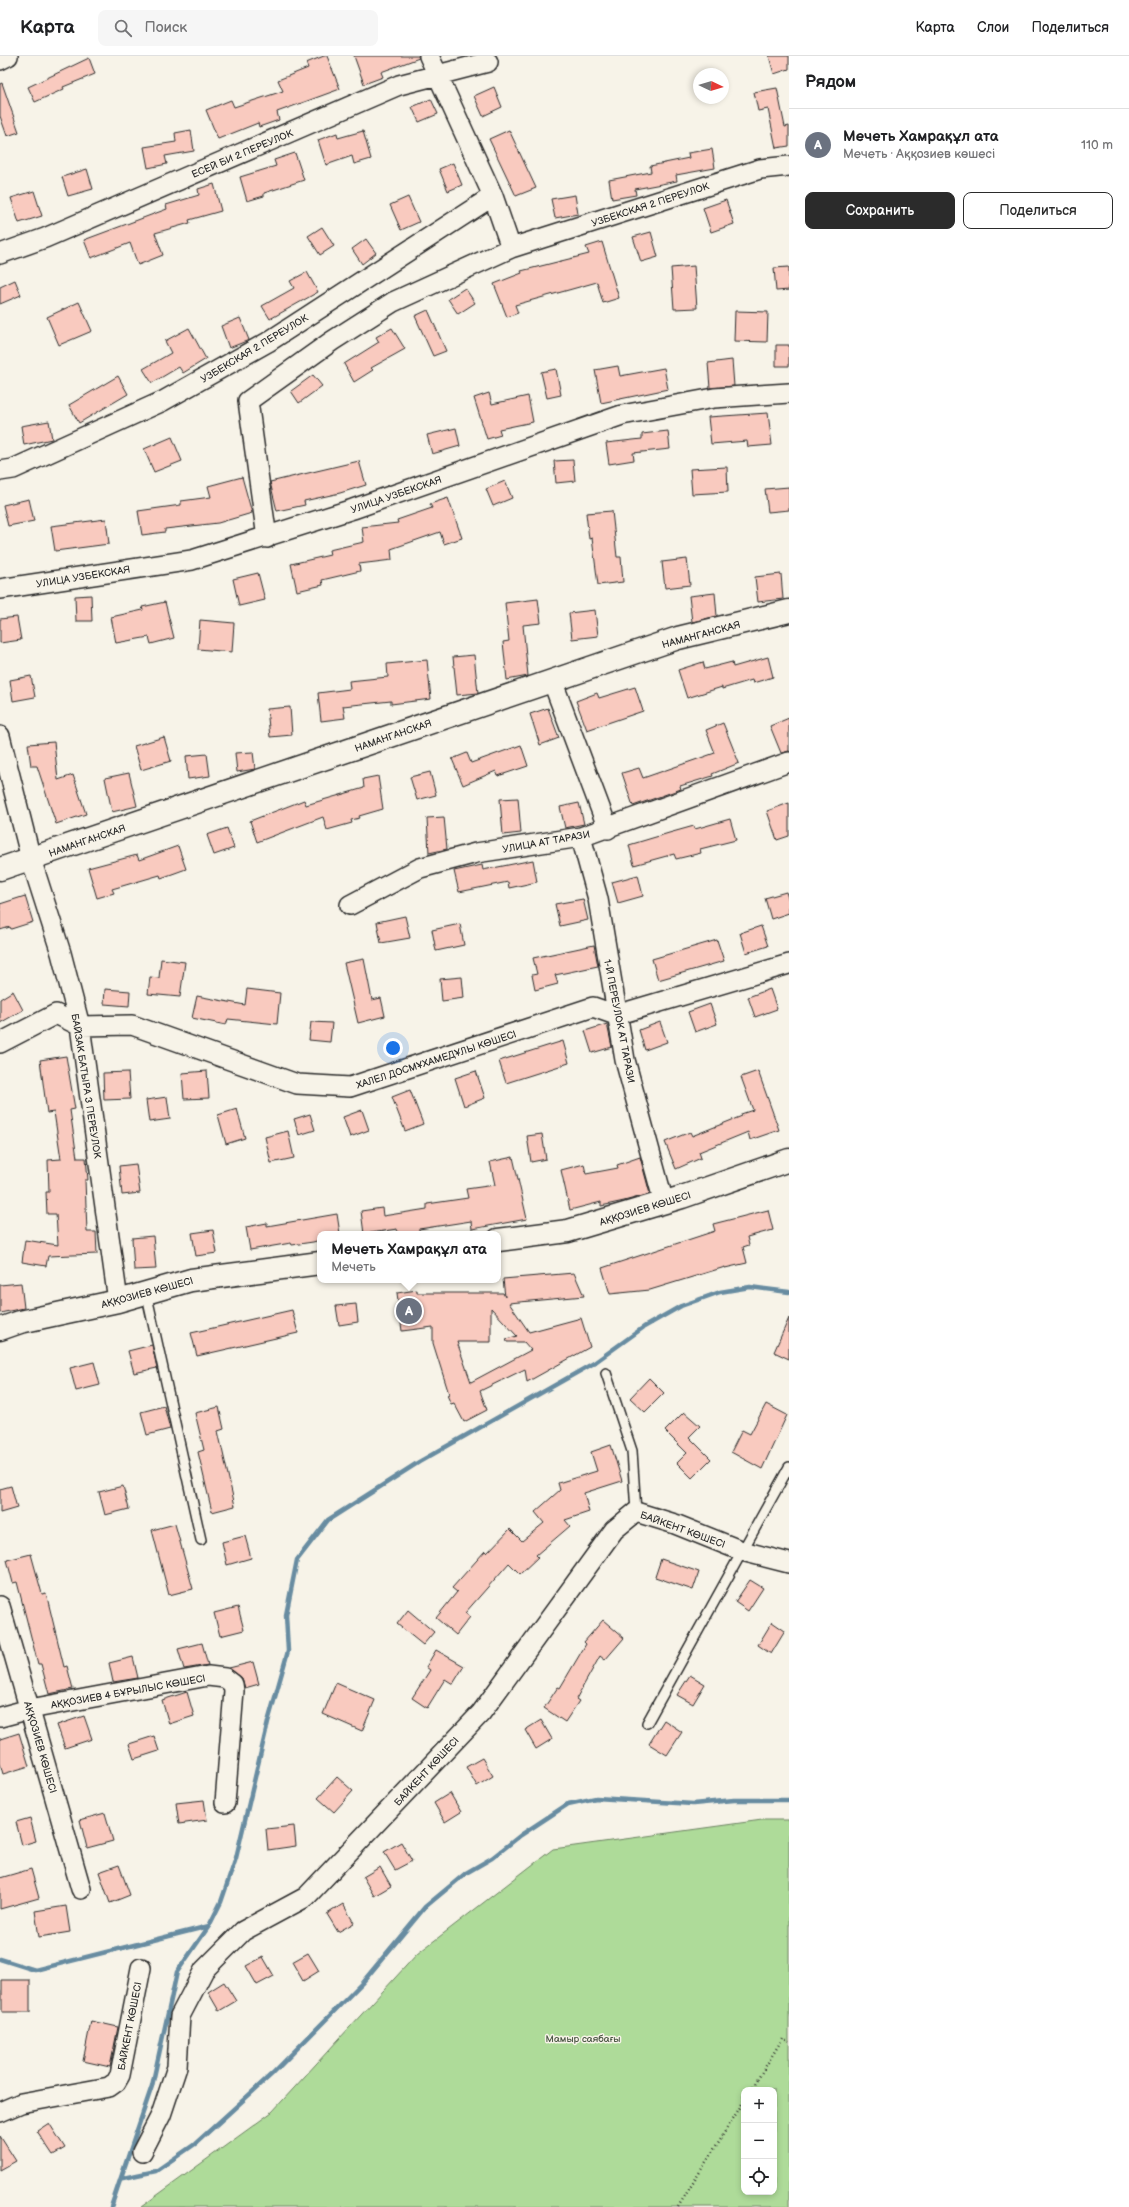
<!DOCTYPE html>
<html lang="ru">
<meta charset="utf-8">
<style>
body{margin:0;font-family:"Balsamiq Sans",sans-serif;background:#f6f6f6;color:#202124}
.controls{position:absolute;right:12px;bottom:12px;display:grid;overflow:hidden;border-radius:8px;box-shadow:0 2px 6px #0003}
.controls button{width:36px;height:36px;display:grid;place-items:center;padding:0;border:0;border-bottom:1px solid #e0e0e0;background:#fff;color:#202124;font:20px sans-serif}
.compass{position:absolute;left:693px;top:12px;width:36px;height:36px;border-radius:50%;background:#fff;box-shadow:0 2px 6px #0003;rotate:94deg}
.you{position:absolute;left:393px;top:992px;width:14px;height:14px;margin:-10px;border:3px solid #fff;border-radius:50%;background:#1a73e8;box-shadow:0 0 0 6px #1a73e833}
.badge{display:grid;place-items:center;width:26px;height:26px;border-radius:50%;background:#2b2b2b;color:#fff;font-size:13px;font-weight:700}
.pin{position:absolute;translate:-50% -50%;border:2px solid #fff;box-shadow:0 1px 4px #0006}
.popup{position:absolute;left:317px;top:1175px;width:184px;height:52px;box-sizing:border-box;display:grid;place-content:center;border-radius:8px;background:#fff;filter:drop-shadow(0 1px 3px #0005);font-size:13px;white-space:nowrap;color:#757577}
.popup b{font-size:15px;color:#202124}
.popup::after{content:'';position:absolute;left:50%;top:100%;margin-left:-8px;border:8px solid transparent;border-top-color:#fff}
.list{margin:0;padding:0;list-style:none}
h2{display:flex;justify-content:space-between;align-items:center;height:52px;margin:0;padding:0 16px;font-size:17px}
h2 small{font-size:13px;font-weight:400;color:#757577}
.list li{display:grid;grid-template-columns:26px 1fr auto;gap:12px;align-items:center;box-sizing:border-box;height:72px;padding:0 16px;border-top:1px solid #e0e0e0}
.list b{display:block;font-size:15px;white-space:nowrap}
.list p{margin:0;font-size:13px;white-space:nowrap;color:#757577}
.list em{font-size:13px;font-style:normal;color:#757577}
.actions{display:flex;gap:8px;padding:12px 16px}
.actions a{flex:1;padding:9px 0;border:1px solid #2b2b2b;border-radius:8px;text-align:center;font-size:14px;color:#2b2b2b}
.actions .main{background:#2b2b2b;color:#fff}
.icon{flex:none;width:22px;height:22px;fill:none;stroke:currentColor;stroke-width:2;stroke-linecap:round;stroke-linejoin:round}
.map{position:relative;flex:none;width:789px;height:2151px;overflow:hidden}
header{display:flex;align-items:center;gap:24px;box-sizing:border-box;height:56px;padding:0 20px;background:#fff;border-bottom:1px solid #e0e0e0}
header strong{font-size:19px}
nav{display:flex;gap:22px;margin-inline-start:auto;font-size:14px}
.search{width:280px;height:36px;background:#f6f6f6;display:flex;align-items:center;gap:10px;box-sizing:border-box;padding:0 14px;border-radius:8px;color:#757577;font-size:15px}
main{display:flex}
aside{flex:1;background:#fff}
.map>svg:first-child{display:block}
.green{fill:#aedb99;stroke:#6c8362;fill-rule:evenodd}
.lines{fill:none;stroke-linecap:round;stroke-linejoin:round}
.stream{stroke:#678ca1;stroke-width:4.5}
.building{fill:#f9cabf;stroke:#2b2b2b;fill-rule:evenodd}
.service-casing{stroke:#2b2b2b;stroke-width:12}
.minor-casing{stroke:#2b2b2b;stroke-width:22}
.tertiary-casing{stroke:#2b2b2b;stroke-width:25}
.secondary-casing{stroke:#2b2b2b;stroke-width:25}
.path{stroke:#2b2b2b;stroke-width:2.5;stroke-dasharray:1 3;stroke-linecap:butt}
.service{stroke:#f7f3e8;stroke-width:9}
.minor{stroke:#f7f3e8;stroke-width:19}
.tertiary{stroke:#f7f3e8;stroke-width:22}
.secondary{stroke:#f7f3e8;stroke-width:22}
.labels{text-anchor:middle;stroke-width:3;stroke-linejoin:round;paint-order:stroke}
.street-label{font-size:10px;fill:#2b2b2b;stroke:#f7f3e8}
.park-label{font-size:10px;fill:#4c5746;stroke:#f7f3e8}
</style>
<header>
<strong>Карта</strong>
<div class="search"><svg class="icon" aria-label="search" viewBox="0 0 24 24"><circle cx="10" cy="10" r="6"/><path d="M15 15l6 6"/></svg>Поиск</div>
<nav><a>Карта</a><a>Слои</a><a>Поделиться</a></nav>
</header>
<main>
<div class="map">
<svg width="789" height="2151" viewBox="0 0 789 2151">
<rect width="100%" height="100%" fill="#f7f3e8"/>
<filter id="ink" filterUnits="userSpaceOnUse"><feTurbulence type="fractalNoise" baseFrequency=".025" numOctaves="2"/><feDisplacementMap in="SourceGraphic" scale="8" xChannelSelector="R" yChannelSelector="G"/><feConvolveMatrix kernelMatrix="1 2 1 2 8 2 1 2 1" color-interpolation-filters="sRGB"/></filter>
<g filter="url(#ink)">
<path class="green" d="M762 1764H789V2151H141L272 2056 417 1898 553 1793ZM744 2034H774V2136H744Z"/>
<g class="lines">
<path class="stream" d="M0 1903 35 1914 209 1870
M123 2122 156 2115 195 2088 273 2017 362 1927 425 1851 466 1817 492 1802 521 1779 568 1748 596 1742 693 1748 734 1744H789
M111 2151 152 2030 177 1916 209 1870 221 1846 236 1802 268 1666 288 1595 286 1559 297 1504 328 1464 419 1406 594 1307 644 1271 681 1250 720 1236 750 1231 789 1236"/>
</g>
<path class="building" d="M324 0H327L340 33 277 56 279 64 259 71 258 67 218 83 206 54 231 44 234 51 283 35 278 24 308 12 306 7Z
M354 0H418L419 2 381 16 383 21 364 28Z
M769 0H789V13L774 18Z
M89 2 95 18 63 31 64 33 35 46 28 31Z
M2 27 19 76 7 80 0 60V28Z
M494 31 502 51 483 60 474 40Z
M777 32 785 71 789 70V90L776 92 768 53 758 55 754 36Z
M431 43 438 58 419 66 412 51Z
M191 74 194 95 165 100 167 108 148 112 144 91 176 86 175 77Z
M509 74 536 132 516 140 489 83Z
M363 75 371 103 354 108 352 100 326 109 318 84 337 77 338 82Z
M712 93 715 112 676 119 677 125 635 133 636 139 612 143 609 124 651 116 650 110 689 102 688 97Z
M295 97 304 124 264 137V140L247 145 240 121 276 110 274 104Z
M453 107 462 129 448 135 439 113Z
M87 113 93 133 68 140 62 121Z
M214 128 221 155 189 164 190 167 155 177 163 199 138 209 130 187 91 202 84 184 167 153 166 149 199 139 198 133Z
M34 135 42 160 19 167 11 142Z
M575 139 578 158 555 162 551 143Z
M408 141 419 166 401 174 390 149Z
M726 144 734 168 711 176 703 152Z
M322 171 334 190 320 199 308 180Z
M651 176 658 201 641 206 633 181Z
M366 183 376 197 362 208 352 193Z
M602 186 619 242 603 247 597 226 515 249 518 257 507 261 494 228 522 217 521 215 589 198 586 191Z
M694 210 697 252 674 253 671 212Z
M789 211V234L776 235 774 212Z
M307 216 318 236 270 263 262 250 294 232 290 225Z
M15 224 21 239 0 248V231Z
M465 232 475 247 458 258 448 243Z
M79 246 92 275 59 289 47 261Z
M428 254 446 295 433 300 415 260Z
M735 255 768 256 767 286 734 285Z
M240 262 249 284 229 292 221 270Z
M189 272 206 303 183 317 179 311 152 327 143 313 171 297 165 285Z
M392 272 405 293 371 312 373 314 354 326 344 308 379 286 376 281Z
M776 289H789V310H776Z
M732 304 734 330 710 332 708 307Z
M618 310 620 320 664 312 668 333 601 347 595 314Z
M556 313 561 339 547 342 541 316Z
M313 319 322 330 299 347 291 335Z
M118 320 128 338 79 367 69 349Z
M489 337 492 348 528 340 533 366 499 373 501 379 487 383 474 342Z
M768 357 772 389 748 391 747 385 711 388 708 361Z
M49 365 52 383 24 389 21 370Z
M456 372 460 390 432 398 427 379Z
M668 375 670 393 633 397 634 404 609 408 606 387 642 383V378Z
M172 381 182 405 154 416 144 393Z
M573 404 575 425 556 427 554 405Z
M359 405 366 429 340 437 304 445 305 449 277 455 270 426Z
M727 411 728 436 692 438 690 413Z
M242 421 252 457 218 467 165 473V476L142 479 138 455 181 449V445L211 441 208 430Z
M505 425 512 442 493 450 486 433Z
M789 431V454L768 456 765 433Z
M448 442 462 482 444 488 440 476 391 493 392 504 359 508 360 515 322 524 323 529 297 535 291 508 330 499 329 494 364 486 362 471 398 467 397 464 432 452 430 448Z
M29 443 34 465 8 470 3 449Z
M612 455 617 501H621L623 526 598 529 592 482 589 483 586 457Z
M106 463 109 488 55 495 51 470Z
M687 503 690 529 665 532 662 506Z
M258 517 265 544 239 550 233 523Z
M781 518 783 543 758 546 755 521Z
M715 537 717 560 692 566 689 540Z
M91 539 92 565H76L75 540Z
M538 543 541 567 523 569 528 620 507 624 503 586 509 585 505 547Z
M165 546 174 582 151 588 149 581 116 587 111 561 143 554 142 551Z
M595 554 598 580 572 583 569 557Z
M17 561 21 584 0 587V563Z
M200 564 234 567 232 596 198 593Z
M474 599 478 637 457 639 453 601Z
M768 601 773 621 753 627 752 624 722 633V631L687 642 678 614 703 606 705 613 732 606 733 611Z
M427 604 431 643 391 648V645L343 650 345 662 321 665 318 637 350 633 349 625 388 621 387 608Z
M31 620 35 641 13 645 10 624Z
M635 631 643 655 587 674 576 645 597 637 599 642Z
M290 651 292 679 270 681 267 653Z
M548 652 559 682 540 689 530 658Z
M789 662V695L781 697 770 670Z
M723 667 739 707 712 718 713 720 680 730 681 733 633 750 622 717 639 712 643 722 715 697 706 674Z
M164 681 171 705 141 714 134 690Z
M54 686 58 724 73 719 86 758 56 768 37 710H31L28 688Z
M521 689 528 710 498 720 496 715 463 729 452 703 467 697 471 707Z
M253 696 255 713 237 716 235 697Z
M207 698 210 720 188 723 186 700Z
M430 716 436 739 417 744 410 721Z
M129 717 137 750 112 756 105 722Z
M378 720 383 753 359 760 360 762 351 764 352 767 327 774 323 761 257 786 250 765 304 744 306 749 364 732 363 723Z
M518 742 521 777 503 779 500 743Z
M579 747 584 768 565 772 560 751Z
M789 747V780L777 784 767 755Z
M444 761 447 793 429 797 427 762Z
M730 763 736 784 700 793 701 797 676 803 674 798 634 809 629 789 669 777 694 770 695 773Z
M227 772 234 792 214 799 207 779Z
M178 790 186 813 161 822 160 819 112 833 114 837 97 842 88 812 137 799 139 804Z
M533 804 537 826 509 832 508 826 459 836 454 815 482 809 483 814Z
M638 819 643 840 618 847 612 826Z
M786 836 789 845V857L771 863 765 842Z
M25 840 33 866 11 873 10 871 0 874V848Z
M583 843 588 864 560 870 555 848Z
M405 860 410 882 381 887 377 866Z
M460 868 464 889 436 895 432 874Z
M761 870 768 890 746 897 740 877Z
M717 884 724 905 658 924 652 903Z
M594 889 598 910 555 919 558 928 535 934 532 919 537 918 533 902Z
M161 903 185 906 180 941 148 938 150 921 159 922Z
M364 903 372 944 381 942 385 960 358 967 344 907Z
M462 921 464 942 442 945 440 923Z
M105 933 130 935 129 950 104 948Z
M247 933 280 937 277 968 228 963 226 969 192 962 197 940 245 949Z
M770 933 777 953 755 961 748 941Z
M13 935 23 954 0 967V943Z
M710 948 717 968 695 976 688 956Z
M311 966 332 967 330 986 309 984Z
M660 966 667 986 645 994 639 974Z
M607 968 612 991 592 997 585 975Z
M563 985 569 1007 506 1027 499 1005Z
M66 1000 75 1053 70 1054 77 1102H86L88 1124H85L87 1176H96L97 1198 48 1200 46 1210 22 1206 25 1184 58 1189 56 1158H47L46 1136H49L48 1104 61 1103 54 1056 47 1057 40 1004Z
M207 1015 209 1042 184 1043 182 1017Z
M476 1015 485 1042 464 1050 455 1022Z
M758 1015 779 1074 750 1084 748 1076 699 1096 701 1102 676 1113 665 1086 690 1076 692 1080 742 1060 741 1058 753 1054 741 1021Z
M128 1016 130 1043 104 1044 103 1017Z
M410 1034 423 1068 405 1075 392 1041Z
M167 1041 170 1063 149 1066 146 1044Z
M237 1053 245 1082 226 1088 218 1059Z
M362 1054 369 1074 350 1081 343 1061Z
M310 1058 315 1074 299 1079 294 1063Z
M288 1075 294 1102 271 1107 265 1081Z
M542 1078 546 1103 531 1106 527 1080Z
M513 1101 527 1163 472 1173 471 1165 419 1173V1178H398L397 1173 364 1178 361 1155 382 1152 383 1160 427 1153V1148L468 1142 466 1133 495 1129 490 1106Z
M640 1101 650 1138 624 1145 601 1150V1146L570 1154 561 1114 584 1108 586 1118 618 1112 617 1109Z
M136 1108 140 1137 122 1139 119 1110Z
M768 1154 773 1174 747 1181 749 1189 743 1191 747 1207 725 1212V1211L650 1234 610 1238 602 1212 715 1175 713 1168Z
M337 1158 340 1178H320V1184L313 1186 292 1189 291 1187 250 1194 246 1171 267 1167V1170Z
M213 1174 217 1197 196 1200 192 1177Z
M153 1180 156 1213 134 1214 132 1182Z
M574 1217 584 1240 509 1247 529 1276 581 1262 590 1291 527 1326 525 1313 480 1335 487 1354 464 1366 454 1347 451 1348 447 1339 449 1338 433 1287V1271L402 1275 397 1237 417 1234V1237H503L505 1241 503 1223ZM491 1252 517 1280 506 1283 507 1286H524L531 1294 471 1326 457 1286H491Z
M21 1227 24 1252 0 1257V1229Z
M356 1248 358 1266 339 1269 336 1250Z
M292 1254 298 1277 197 1300 191 1277Z
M789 1262V1303L774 1296Z
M152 1289 157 1312 134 1317 128 1295Z
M94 1306 100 1329 76 1335 70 1312Z
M649 1322 664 1337 645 1356 630 1342Z
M766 1348 787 1359 762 1413 731 1396 742 1374 750 1378Z
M164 1350 170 1373 147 1379 141 1356Z
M219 1351 224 1373 218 1375 235 1450 212 1456 198 1396 204 1394 195 1357Z
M684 1356 700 1370 689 1381 711 1403 692 1422 677 1407 687 1397 665 1375Z
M611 1389 622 1425 584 1437 589 1456 565 1464 570 1470 536 1499 538 1501 520 1518 509 1507 465 1557 470 1561 456 1579 436 1562 457 1536 452 1532 485 1495 487 1497 510 1473 522 1485 544 1467 535 1456 560 1434 558 1427 597 1415 591 1396Z
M11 1430 17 1452 0 1457V1433Z
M123 1430 129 1453 105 1459 99 1436Z
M175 1468 193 1533 169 1539 152 1474Z
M245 1480 251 1502 227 1509 222 1486Z
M31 1498 42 1538 46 1537 64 1611 67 1610 73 1633 49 1638 41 1608H38L17 1526 13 1527 7 1504Z
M661 1503 699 1516 693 1534 655 1521Z
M750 1524 763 1532 748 1555 735 1546Z
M238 1551 244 1574 220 1580 214 1557Z
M408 1554 434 1576 423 1589 397 1568Z
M603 1564 624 1582 605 1604 600 1600 576 1643 579 1645 565 1666 544 1652 558 1631 560 1632 586 1588 584 1586Z
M772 1566 785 1575 771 1598 758 1589Z
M202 1587 208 1609 184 1613 178 1593Z
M436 1594 464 1610 453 1628 445 1623 427 1652 412 1642 430 1614 426 1611Z
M133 1601 138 1622 113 1626 109 1607Z
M253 1606 259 1628 245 1632 242 1622 229 1612Z
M690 1619 705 1628 693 1648 677 1639Z
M336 1627 375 1644 362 1675 323 1658Z
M187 1636 194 1660 169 1668 162 1644Z
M84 1660 92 1683 65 1692 57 1669Z
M541 1664 552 1683 536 1693 525 1674Z
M664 1664 682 1676 667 1699 649 1688Z
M19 1677 29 1710 3 1718 0 1707V1683Z
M154 1680 159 1695 134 1703 129 1688Z
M482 1702 493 1720 477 1730 466 1711Z
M337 1721 353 1735 334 1756 318 1742Z
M450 1737 461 1756 445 1766 434 1747Z
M204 1744 207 1764 179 1768 176 1747Z
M105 1757 113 1785 87 1792 80 1764Z
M30 1762 36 1785 22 1789 16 1766Z
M294 1770 296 1790 268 1794 266 1773Z
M401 1786 412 1805 395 1814 384 1796Z
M119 1809 130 1839 110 1847 99 1816Z
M380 1811 391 1830 374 1840 363 1821Z
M31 1813 39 1842 0 1853V1822Z
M343 1848 354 1867 338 1876 327 1858Z
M66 1850 70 1876 39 1881 35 1855Z
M308 1897 319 1915 303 1925 292 1906Z
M263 1901 274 1920 257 1929 246 1910Z
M2 1924H30V1956H2Z
M224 1926 236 1945 219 1955 208 1936Z
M91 1965 118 1971 110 2011 83 2005Z
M49 2067 65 2092 53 2099 37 2075Z
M0 2080 16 2105 0 2114Z"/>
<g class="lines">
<g class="service-casing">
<path id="service" d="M146 1236 201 1484
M606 1317 632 1395 636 1456
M647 1667 789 1411"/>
</g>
<g class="minor-casing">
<path id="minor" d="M429 0 493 140 511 192 760 113 789 110
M0 4 8 0
M0 198 45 182 399 29 488 6
M0 415 13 413 163 345 268 286 493 140
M267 482 248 345 332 285 393 246 511 192
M0 533 192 504 353 453 622 359 714 342 789 337
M552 624 608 773
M0 680 31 803 61 897 80 970 118 1245
M581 781 598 843 625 1004 664 1147
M350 849 420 812 476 797 581 781 789 706
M0 987 56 958 80 970 132 969 297 1028 350 1031 593 951 616 959 789 908
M0 1550 81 1833
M0 1661 30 1653 208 1620 225 1622 233 1628 234 1635 225 1747
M0 2056 21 2047 109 2031 116 2026 120 2019 141 1912
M142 2096 161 2059 177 2011 180 1960 204 1914 243 1875 306 1841 481 1657 614 1474 636 1456 675 1468 742 1495 789 1507"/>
</g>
<g class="tertiary-casing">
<path id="tertiary" d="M0 813 678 582 789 555"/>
</g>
<g class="secondary-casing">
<path id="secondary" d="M498 1184 568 1175 682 1141 789 1104
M0 1273 20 1266 118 1245 191 1224 320 1207"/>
</g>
<path class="path" d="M751 2034 783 1982 789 1986
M678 2151 744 2045"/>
<use href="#service" class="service"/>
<use href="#minor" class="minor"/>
<use href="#tertiary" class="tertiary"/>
<use href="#secondary" class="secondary"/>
</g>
</g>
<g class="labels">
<g class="street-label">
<text transform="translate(242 97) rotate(-23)" y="4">ЕСЕЙ БИ 2 ПЕРЕУЛОК</text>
<text transform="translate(650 148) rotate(-18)" y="4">УЗБЕКСКАЯ 2 ПЕРЕУЛОК</text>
<text transform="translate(254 292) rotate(-31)" y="4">УЗБЕКСКАЯ 2 ПЕРЕУЛОК</text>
<text transform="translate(396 438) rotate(-19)" y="4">УЛИЦА УЗБЕКСКАЯ</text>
<text transform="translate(83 520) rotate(-9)" y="4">УЛИЦА УЗБЕКСКАЯ</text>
<text transform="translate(701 578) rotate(-15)" y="4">НАМАНГАНСКАЯ</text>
<text transform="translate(393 679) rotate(-19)" y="4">НАМАНГАНСКАЯ</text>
<text transform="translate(87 784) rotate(-19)" y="4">НАМАНГАНСКАЯ</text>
<text transform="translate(546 785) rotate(-10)" y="4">УЛИЦА АТ ТАРАЗИ</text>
<text transform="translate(620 965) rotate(79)" y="4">1-Й ПЕРЕУЛОК АТ ТАРАЗИ</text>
<text transform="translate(436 1003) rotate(-18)" y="4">ХАЛЕЛ ДОСМҰХАМЕДҰЛЫ КӨШЕСІ</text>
<text transform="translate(87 1030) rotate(81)" y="4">БАЙЗАК БАТЫРА 3 ПЕРЕУЛОК</text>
<text transform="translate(645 1152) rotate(-17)" y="4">АҚҚОЗИЕВ КӨШЕСІ</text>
<text transform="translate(147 1236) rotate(-15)" y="4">АҚҚОЗИЕВ КӨШЕСІ</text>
<text transform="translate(683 1473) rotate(20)" y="4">БАЙКЕНТ КӨШЕСІ</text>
<text transform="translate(128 1635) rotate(-10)" y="4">АҚҚОЗИЕВ 4 БҰРЫЛЫС КӨШЕСІ</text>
<text transform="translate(41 1691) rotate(74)" y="4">АҚҚОЗИЕВ КӨШЕСІ</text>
<text transform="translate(426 1715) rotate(-47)" y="4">БАЙКЕНТ КӨШЕСІ</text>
<text transform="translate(129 1970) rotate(-79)" y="4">БАЙКЕНТ КӨШЕСІ</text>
</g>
<g class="park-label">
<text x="583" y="1986">Мамыр саябағы</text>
</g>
</g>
</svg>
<div class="controls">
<button>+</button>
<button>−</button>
<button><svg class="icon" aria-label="locate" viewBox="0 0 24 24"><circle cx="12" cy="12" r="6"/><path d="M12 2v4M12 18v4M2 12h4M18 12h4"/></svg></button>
</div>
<svg class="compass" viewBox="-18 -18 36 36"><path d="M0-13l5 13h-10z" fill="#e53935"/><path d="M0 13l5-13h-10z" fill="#757577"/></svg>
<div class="you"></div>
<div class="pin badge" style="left:409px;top:1255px;background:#6b7280">A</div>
<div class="popup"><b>Мечеть Хамрақұл ата</b>Мечеть</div>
</div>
<aside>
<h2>Рядом<small></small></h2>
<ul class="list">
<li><span class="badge" style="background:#6b7280">A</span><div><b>Мечеть Хамрақұл ата</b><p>Мечеть · Аққозиев көшесі</p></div><em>110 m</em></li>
</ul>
<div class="actions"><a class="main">Сохранить</a><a>Поделиться</a></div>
</aside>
</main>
